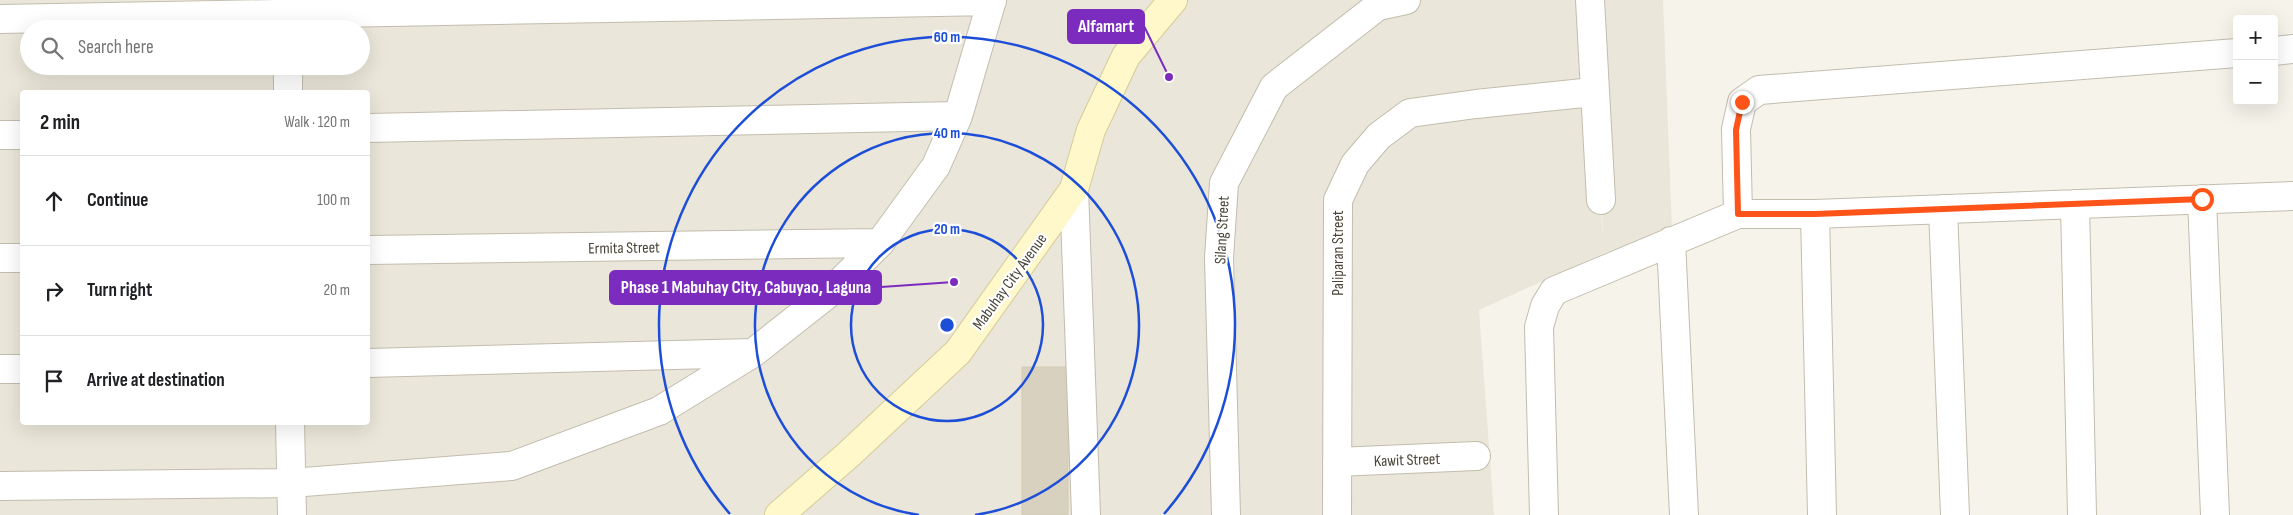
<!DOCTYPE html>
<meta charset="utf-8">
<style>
body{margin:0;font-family:"Sofia Sans Condensed",sans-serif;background:#f2f2f2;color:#202124}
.controls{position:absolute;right:15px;top:15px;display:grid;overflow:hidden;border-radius:5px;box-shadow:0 5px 20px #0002}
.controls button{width:45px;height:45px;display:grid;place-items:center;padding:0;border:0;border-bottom:1px solid #e0e0e0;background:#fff;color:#202124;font:25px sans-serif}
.stop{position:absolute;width:15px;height:15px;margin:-11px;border:4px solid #fe5419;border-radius:50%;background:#fff}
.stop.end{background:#fe5419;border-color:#fff;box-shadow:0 1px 5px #0008}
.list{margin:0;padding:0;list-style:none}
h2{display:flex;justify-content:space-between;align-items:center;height:65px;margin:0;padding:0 20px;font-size:21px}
h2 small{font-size:16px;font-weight:400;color:#757577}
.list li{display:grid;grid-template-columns:32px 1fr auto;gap:15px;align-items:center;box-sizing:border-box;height:90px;padding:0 20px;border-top:1px solid #e0e0e0}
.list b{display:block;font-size:19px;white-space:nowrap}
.list em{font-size:16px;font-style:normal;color:#757577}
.icon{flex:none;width:28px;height:28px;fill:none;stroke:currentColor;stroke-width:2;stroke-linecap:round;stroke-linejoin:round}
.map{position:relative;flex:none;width:2293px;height:515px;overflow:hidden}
.search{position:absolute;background:#fff;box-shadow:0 5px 20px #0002;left:20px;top:20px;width:350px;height:55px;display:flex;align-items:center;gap:12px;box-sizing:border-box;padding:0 18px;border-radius:28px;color:#757577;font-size:19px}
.panel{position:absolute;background:#fff;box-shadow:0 5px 20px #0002;left:20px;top:90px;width:350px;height:335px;border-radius:5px}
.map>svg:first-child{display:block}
.residential{fill:#eae6d9;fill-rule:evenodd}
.building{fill:#d8d1c0;stroke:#d3cab3}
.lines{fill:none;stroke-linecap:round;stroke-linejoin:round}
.street-casing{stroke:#c2bdad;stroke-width:30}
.secondary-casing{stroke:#d6cc9a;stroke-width:30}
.street{stroke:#fff;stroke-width:28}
.secondary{stroke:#fff8cb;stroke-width:28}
.route{stroke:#fe5419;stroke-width:6}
.ring{fill:none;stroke:#1d4ed8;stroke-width:2.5}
.labels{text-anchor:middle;stroke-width:4.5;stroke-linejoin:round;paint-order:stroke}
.street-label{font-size:16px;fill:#4a4538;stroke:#fff}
.centre{fill:#1d4ed8;stroke:#fff;stroke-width:2.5}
.ring-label{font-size:15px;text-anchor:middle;font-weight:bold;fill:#1d4ed8;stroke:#fff;stroke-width:4.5;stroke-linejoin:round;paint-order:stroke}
.leader{fill:none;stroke:#7b2cbf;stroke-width:2}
.callout-dot{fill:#7b2cbf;stroke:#fff;stroke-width:2}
.callout{fill:#7b2cbf;stroke:#7b2cbf;stroke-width:2}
.callout-label{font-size:18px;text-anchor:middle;font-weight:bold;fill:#fff}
</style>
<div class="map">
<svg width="2293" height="515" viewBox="0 0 2293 515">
<rect width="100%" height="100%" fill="#f6f3eb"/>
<path class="residential" d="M0 0H1585L1603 238 1596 0H1663L1672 230 1604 253 1479 310 1494 515H0ZM29 29H361V66H29ZM22 92H368V422H22Z"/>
<path class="building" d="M1022 367H1068V515H1022Z"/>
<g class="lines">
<g class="street-casing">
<path id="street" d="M1590 0 1601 200
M0 19 992 1
M2274 51 2293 49
M2237 53 1759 90 1742 102 1736 129 1738 214H1815L2293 196
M288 66V92
M368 128 958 116
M0 135H22
M1074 189 1086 515
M2202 199 2215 515
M2075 204 2082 515
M1943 209 1955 515
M1815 214 1822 515
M1671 241 1684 515
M368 250 880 243
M0 258H22
M368 363 752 353
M0 369H22
M290 422 292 515
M1337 462 1476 456
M0 486 291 483 512 466 659 411 753 353 829 293 880 243 936 166 958 116 992 0
M1226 515 1219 258 1224 183 1274 87 1378 6 1406 0
M1337 515 1338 200 1355 164 1379 136 1410 113 1476 104 1593 92
M1544 515 1539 327 1545 306 1554 291 1738 214"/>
</g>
<g class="secondary-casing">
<path id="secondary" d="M779 515 848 455 958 352 1074 189 1091 130 1126 56 1173 0"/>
</g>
<use href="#street" class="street"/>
<use href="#secondary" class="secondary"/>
</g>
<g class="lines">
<path class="route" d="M1742 102 1736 130 1738 214H1815L2202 199"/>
</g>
<g class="ring">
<circle cx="947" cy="325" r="96"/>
<path d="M919 515A192 192 0 1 1 975 515"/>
<path d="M730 514A288 288 0 1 1 1164 514"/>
</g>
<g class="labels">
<g class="street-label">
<text transform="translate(1221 230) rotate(-87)" y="6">Silang Street</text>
<text transform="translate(624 247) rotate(-1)" y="6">Ermita Street</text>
<text transform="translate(1337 253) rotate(-90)" y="6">Paliparan Street</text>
<text transform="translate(1009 281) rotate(-54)" y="6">Mabuhay City Avenue</text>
<text transform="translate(1407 459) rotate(-2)" y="6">Kawit Street</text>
</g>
</g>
<circle cx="947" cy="325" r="8" class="centre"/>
<g class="ring-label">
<text x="947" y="42">60 m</text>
<text x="947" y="138">40 m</text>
<text x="947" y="234">20 m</text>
</g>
<path class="leader" d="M1169 77L1144 26M954 282L881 287"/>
<g class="callout-dot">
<circle cx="1169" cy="77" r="5"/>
<circle cx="954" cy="282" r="5"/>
</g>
<g class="callout">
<rect x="1068" y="10" width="76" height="33" rx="5"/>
<rect x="610" y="271" width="271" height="33" rx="5"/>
</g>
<g class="callout-label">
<text x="1106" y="32">Alfamart</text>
<text x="746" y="293">Phase 1 Mabuhay City, Cabuyao, Laguna</text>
</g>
</svg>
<div class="controls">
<button>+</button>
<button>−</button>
</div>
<div class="stop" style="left:2202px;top:199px"></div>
<div class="stop end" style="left:1742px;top:102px"></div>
<div class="search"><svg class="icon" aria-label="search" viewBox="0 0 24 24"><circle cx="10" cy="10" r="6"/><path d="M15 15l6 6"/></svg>Search here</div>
<section class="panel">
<h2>2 min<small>Walk · 120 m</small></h2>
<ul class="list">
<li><svg class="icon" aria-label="ahead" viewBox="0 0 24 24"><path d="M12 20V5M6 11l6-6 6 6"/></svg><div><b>Continue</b></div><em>100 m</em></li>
<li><svg class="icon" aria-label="right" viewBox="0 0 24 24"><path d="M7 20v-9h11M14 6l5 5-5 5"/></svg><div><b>Turn right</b></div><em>20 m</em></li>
<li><svg class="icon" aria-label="arrive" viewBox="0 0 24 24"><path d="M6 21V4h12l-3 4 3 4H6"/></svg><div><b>Arrive at destination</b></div></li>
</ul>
</section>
</div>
